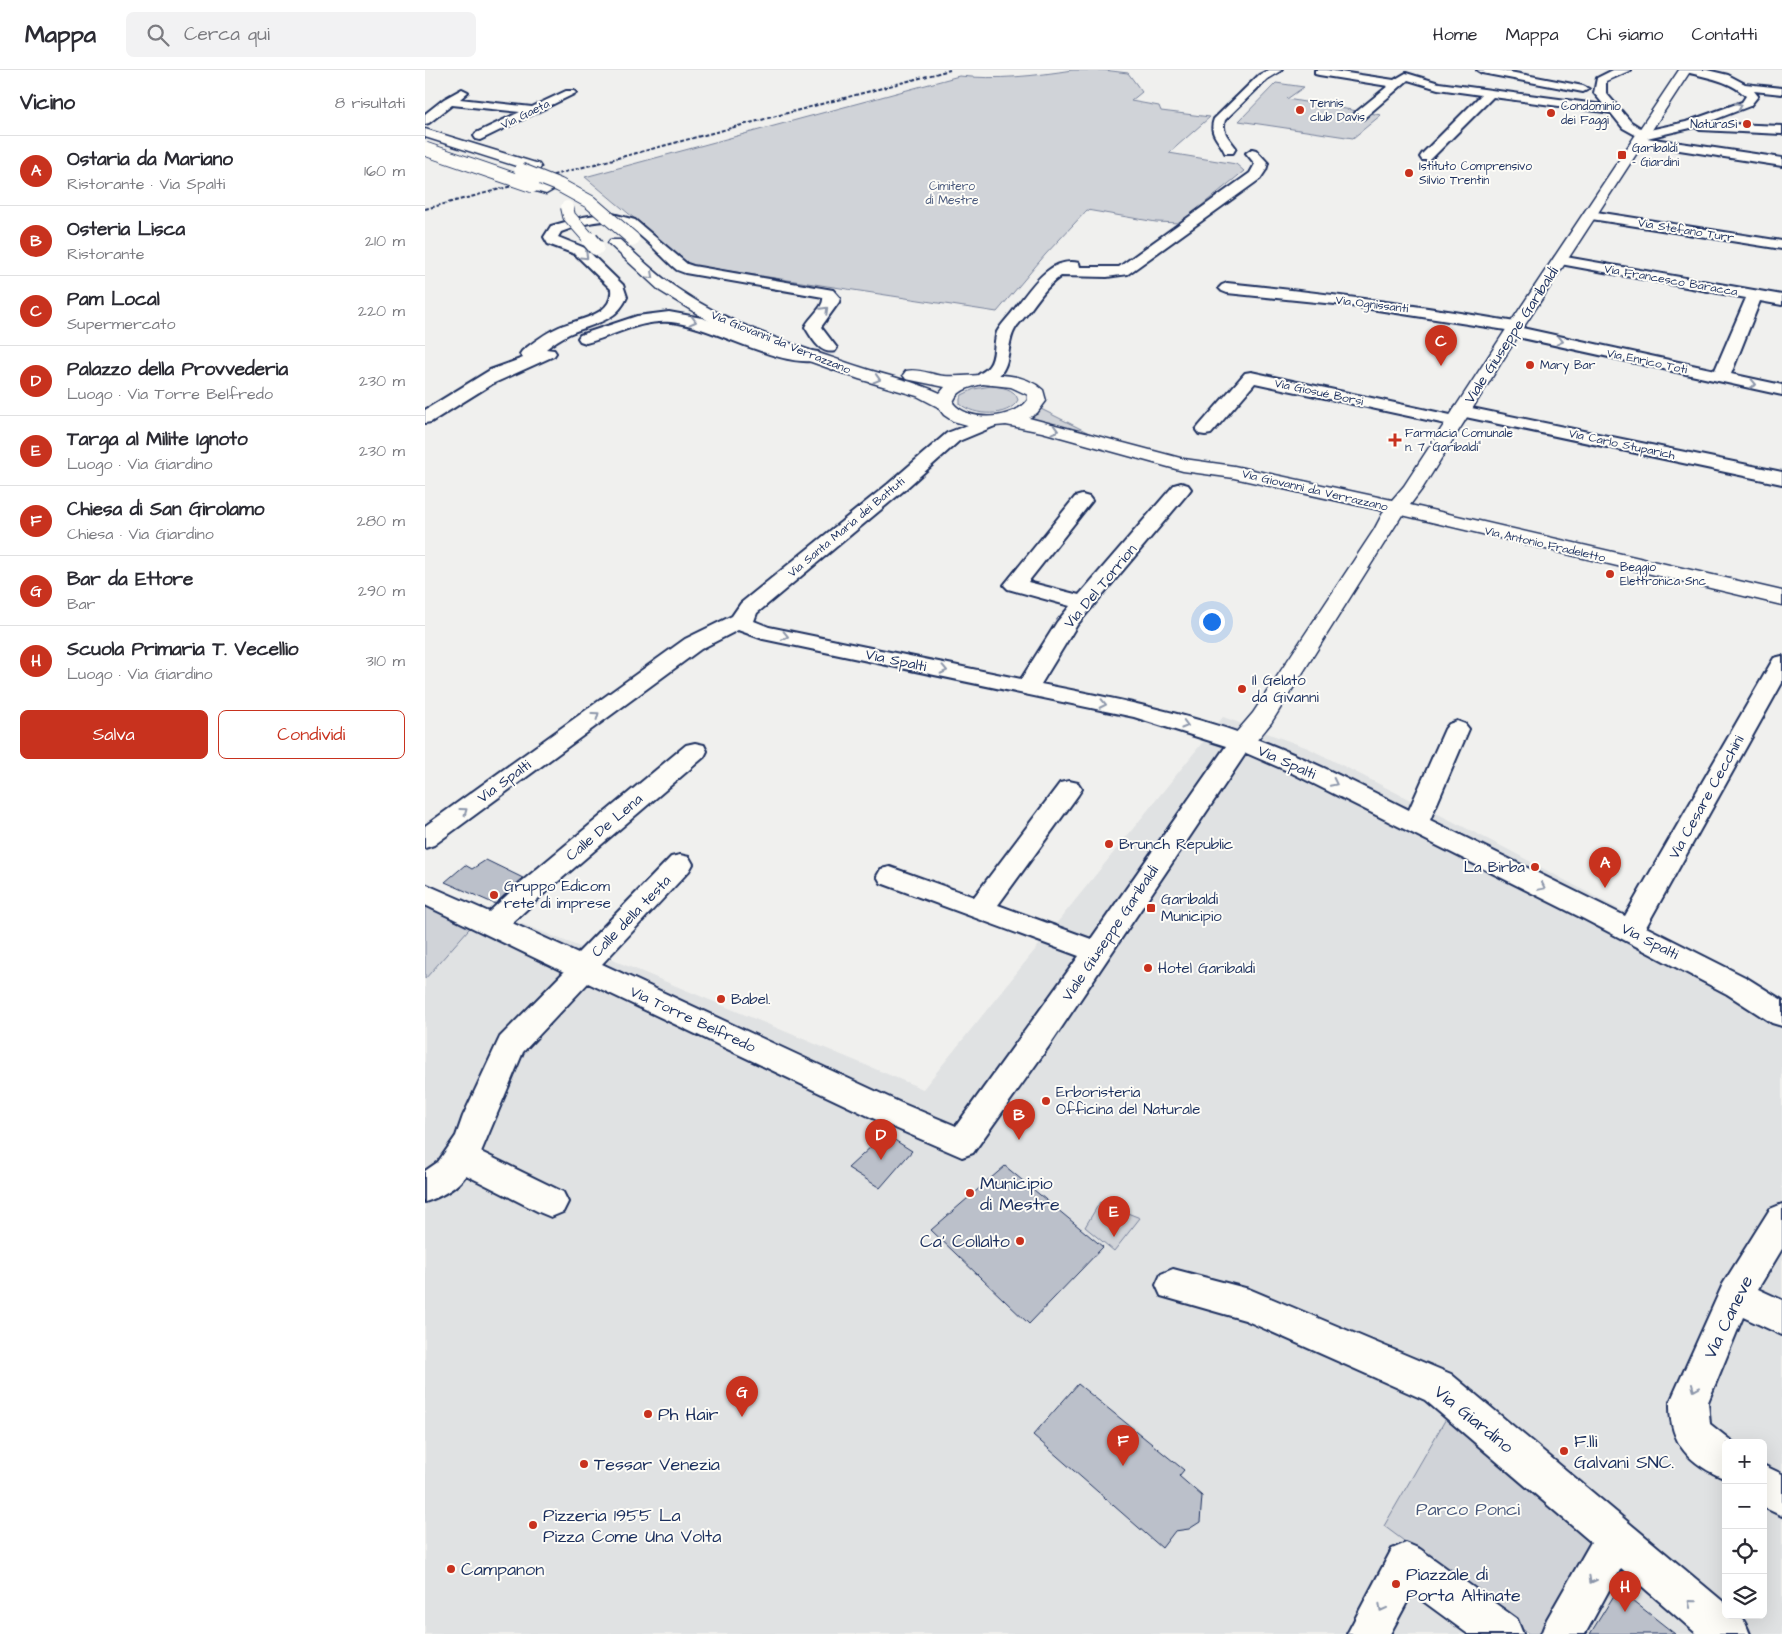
<!DOCTYPE html>
<html lang="it">
<meta charset="utf-8">
<style>
body{margin:0;font-family:"Architects Daughter",sans-serif;background:#f2f2f3;color:#2b2b33}
.controls{position:absolute;right:15px;bottom:15px;display:grid;overflow:hidden;border-radius:8px;box-shadow:0 5px 20px #0002}
.controls button{width:45px;height:45px;display:grid;place-items:center;padding:0;border:0;border-bottom:1px solid #e1e1e2;background:#fff;color:#2b2b33;font:25px sans-serif}
.you{position:absolute;left:786px;top:551px;width:18px;height:18px;margin:-12px;border:4px solid #fff;border-radius:50%;background:#1a73e8;box-shadow:0 0 0 8px #1a73e833}
.badge{display:grid;place-items:center;width:32px;height:32px;border-radius:50%;background:#c8321e;color:#fff;font-size:16px;font-weight:700}
.pin{position:absolute;translate:-50% -41px;filter:drop-shadow(0 1px 2px #0008)}
.pin::after{content:'';position:absolute;top:26px;width:18px;height:15px;background:inherit;clip-path:polygon(0 0,100% 0,50% 100%)}
.list{margin:0;padding:0;list-style:none}
h2{display:flex;justify-content:space-between;align-items:center;height:65px;margin:0;padding:0 20px;font-size:21px}
h2 small{font-size:16px;font-weight:400;color:#7c7c81}
.list li{display:grid;grid-template-columns:32px 1fr auto;gap:15px;align-items:center;box-sizing:border-box;height:70px;padding:0 20px;border-top:1px solid #e1e1e2}
.list b{display:block;font-size:19px;white-space:nowrap}
.list p{margin:0;font-size:16px;white-space:nowrap;color:#7c7c81}
.list em{font-size:16px;font-style:normal;color:#7c7c81}
.actions{display:flex;gap:10px;padding:15px 20px}
.actions a{flex:1;padding:11px 0;border:1px solid #c8321e;border-radius:8px;text-align:center;font-size:18px;color:#c8321e}
.actions .main{background:#c8321e;color:#fff}
.icon{flex:none;width:28px;height:28px;fill:none;stroke:currentColor;stroke-width:2;stroke-linecap:round;stroke-linejoin:round}
.map{position:relative;flex:none;width:1357px;height:1564px;overflow:hidden}
header{display:flex;align-items:center;gap:30px;box-sizing:border-box;height:70px;padding:0 25px;background:#fff;border-bottom:1px solid #e1e1e2}
header strong{font-size:24px}
nav{display:flex;gap:28px;margin-inline-start:auto;font-size:18px}
.search{width:350px;height:45px;background:#f2f2f3;display:flex;align-items:center;gap:12px;box-sizing:border-box;padding:0 18px;border-radius:8px;color:#7c7c81;font-size:19px}
main{display:flex}
aside{flex:1;background:#fff}
.map>svg:first-child{display:block}
.built{fill:#e0e2e3;fill-rule:evenodd}
.green{fill:#d0d3d8;stroke:#76819b}
.building{fill:#bbc0ca;stroke:#1b2f5e}
.lines{fill:none;stroke-linecap:round;stroke-linejoin:round}
.street-casing{stroke:#1b2f5e;stroke-width:4}
.secondary-casing{stroke:#1b2f5e;stroke-width:3}
.street{fill:#fdfcf7;fill-rule:evenodd}
.secondary{fill:#fdfcf7;fill-rule:evenodd}
.rail{stroke:#1b2f5e;stroke-width:2;stroke-dasharray:4 2;stroke-linecap:butt}
.street-bridge-far1-casing{stroke:#1b2f5e;stroke-width:14;stroke-linecap:butt}
.street-bridge-casing{stroke:#1b2f5e;stroke-width:19;stroke-linecap:butt}
.secondary-bridge-casing{stroke:#1b2f5e;stroke-width:15;stroke-linecap:butt}
.street-bridge-far1{stroke:#fdfcf7;stroke-width:12}
.street-bridge{stroke:#fdfcf7;stroke-width:16}
.secondary-bridge{stroke:#fdfcf7;stroke-width:13}
.oneway{stroke:#8c96aa}
.poi-dot{fill:#c8321e;stroke:#fdfcf7;stroke-width:2}
.labels{text-anchor:middle;stroke-width:4;stroke-linejoin:round;paint-order:stroke}
.far-poi-label{font-size:12px;fill:#1b2f5e;stroke:#fdfcf7;text-anchor:start}
.far-street-label{font-size:12px;fill:#1b2f5e;stroke:#fdfcf7}
.far-park-label{font-size:12px;fill:#48587c;stroke:#fdfcf7}
.street-label{font-size:15px;fill:#1b2f5e;stroke:#fdfcf7}
.poi-label{font-size:15px;fill:#1b2f5e;stroke:#fdfcf7;text-anchor:start}
.near-poi-label{font-size:18px;fill:#1b2f5e;stroke:#fdfcf7;text-anchor:start}
.near-street-label{font-size:18px;fill:#1b2f5e;stroke:#fdfcf7}
.near-park-label{font-size:18px;fill:#48587c;stroke:#fdfcf7}
</style>
<header>
<strong>Mappa</strong>
<div class="search"><svg class="icon" aria-label="search" viewBox="0 0 24 24"><circle cx="10" cy="10" r="6"/><path d="M15 15l6 6"/></svg>Cerca qui</div>
<nav><a>Home</a><a>Mappa</a><a>Chi siamo</a><a>Contatti</a></nav>
</header>
<main>
<aside>
<h2>Vicino<small>8 risultati</small></h2>
<ul class="list">
<li><span class="badge">A</span><div><b>Ostaria da Mariano</b><p>Ristorante · Via Spalti</p></div><em>160 m</em></li>
<li><span class="badge">B</span><div><b>Osteria Lisca</b><p>Ristorante</p></div><em>210 m</em></li>
<li><span class="badge">C</span><div><b>Pam Local</b><p>Supermercato</p></div><em>220 m</em></li>
<li><span class="badge">D</span><div><b>Palazzo della Provvederia</b><p>Luogo · Via Torre Belfredo</p></div><em>230 m</em></li>
<li><span class="badge">E</span><div><b>Targa al Milite Ignoto</b><p>Luogo · Via Giardino</p></div><em>230 m</em></li>
<li><span class="badge">F</span><div><b>Chiesa di San Girolamo</b><p>Chiesa · Via Giardino</p></div><em>280 m</em></li>
<li><span class="badge">G</span><div><b>Bar da Ettore</b><p>Bar</p></div><em>290 m</em></li>
<li><span class="badge">H</span><div><b>Scuola Primaria T. Vecellio</b><p>Luogo · Via Giardino</p></div><em>310 m</em></li>
</ul>
<div class="actions"><a class="main">Salva</a><a>Condividi</a></div>
</aside>
<div class="map">
<svg width="1357" height="1564" viewBox="0 0 1357 1564">
<rect width="100%" height="100%" fill="#f0f0ee"/>
<filter id="ink" filterUnits="userSpaceOnUse"><feTurbulence type="fractalNoise" baseFrequency=".02" numOctaves="2"/><feDisplacementMap in="SourceGraphic" scale="10" xChannelSelector="R" yChannelSelector="G"/><feConvolveMatrix kernelMatrix="1 2 1 2 8 2 1 2 1" color-interpolation-filters="sRGB"/></filter>
<g filter="url(#ink)">
<path class="built" d="M798 647 883 678 1082 779 1357 927V1564H0V815L215 901 498 1019ZM1301 1373H1338V1545H1301Z"/>
<path class="green" d="M647 0H678L703 3 717 22 706 31 734 36 736 41 785 47 744 83 811 94 819 101 755 153 731 152 662 140 620 185 572 242 265 195 160 107 534 6C572 10 610 6 647 0Z
M851 13 879 17 862 29 956 45 928 68 814 51Z
M566 316C576 317 590 318 593 330 583 348 549 346 535 334V329L537 325 549 319Z
M616 339 666 364 599 349 609 345Z
M0 830 50 852 0 909Z
M675 1132 715 1148 689 1181 660 1157Z
M1026 1340 1175 1466 1116 1564H1104L959 1456Z"/>
<path class="building" d="M61 790 98 808 70 834 20 812 40 795 47 799Z
M460 1064 487 1081 455 1118 423 1098Z
M580 1096 678 1177 604 1254 506 1160Z
M653 1314 759 1400 754 1406 777 1426 775 1452 764 1459 750 1461 737 1478 608 1365Z
M1193 1519 1250 1564H1165Z"/>
<g class="lines">
<g class="street-casing">
<path id="street" d="M844 0H857L842 9 800 50C796 62 804 68 811 78L808 83H800C795 70 783 65 789 49L834 5Z
M890 0H902L969 10 981 3 1014 13 1179 35 1169 23 1172 8 1188 0H1206L1181 11V23L1206 52 1220 61 1261 52 1317 32 1321 26C1304 10 1283 8 1261 2L1260 0H1282L1303 5 1320 14 1357 18V24L1329 21 1333 26 1325 36 1281 53 1357 56V64L1275 60 1270 57 1222 68 1357 88V96L1216 74 1214 71 1216 68 1198 58 1186 43 1068 27 1005 90H997L995 87 997 84 1056 25 1013 19 983 10 938 49H930L928 46 930 43 963 16 894 5 890 4Z
M1052 0H1074L1158 16 1164 19 1158 22 1057 3Z
M37 19 43 22 35 29 107 37 141 21H149L151 23 55 70 51 69 49 66 51 63 95 42 27 35 4 53 0 54V44L19 29Z
M827 79 831 80 843 93 841 100 835 109 703 204 682 207 636 206C621 216 613 230 602 244 598 249 593 254 590 259 580 276 588 296 570 309 564 313 559 314 552 313L550 309C553 303 560 302 564 296 571 288 568 273 572 262 577 253 585 246 591 237 606 218 625 186 654 193L655 197H694L825 103 830 94 821 83Z
M1165 141 1357 171V179L1160 148 1158 145 1160 142Z
M184 143 210 150 262 194 268 196 408 220 415 228 414 232 396 257 412 278 410 281C395 285 387 268 380 257 384 247 400 237 398 227L260 203 252 200C236 187 213 158 194 153 176 147 153 156 136 162L133 167 160 178 198 215 202 227C192 252 166 254 144 264 136 268 128 273 121 279L129 280 131 283 129 286 67 314 6 352 0 353V340L65 300 98 288 95 284 97 281C109 272 120 263 134 257 152 249 189 246 186 219L150 184 123 174 119 167 126 156 158 147Z
M1135 186 1357 225V235L1335 231 1306 304 1357 315V325L1088 266 1082 264 1081 260 920 235 802 223 797 221 794 218 797 215 802 213C899 223 994 235 1090 252L1096 254 1097 258 1290 300 1321 228 1130 193 1128 190 1130 187Z
M244 242 277 248 363 278 393 282 395 286 393 290C356 299 288 256 246 252 216 249 189 266 161 273L155 271 153 268 155 265 212 246Z
M826 302 1030 346 1036 347 1039 351 1036 355 1030 356 830 313 786 364 780 365 774 364 771 360 774 356 820 303Z
M1037 336 1357 402V414L1031 345 1028 341 1031 337Z
M564 347 570 348 573 352 570 356 534 371 477 422 332 543 329 551 344 557 596 609 632 552 645 536 583 519 579 515 650 427 657 425 664 427 667 431 603 512 654 525 749 415 756 413 763 415 766 419 763 423 652 555 616 614C687 628 758 642 826 667 880 687 932 714 984 740L1020 659 1024 654 1032 651 1040 654 1044 659 1005 750 1200 846 1346 593 1349 588 1357 586V613L1221 857 1322 908 1357 930V956L1347 953 1302 924 1159 849 865 702 821 683 624 976 548 1083 537 1087 454 1051 163 913 98 982 56 1082 138 1122 143 1132 138 1142 126 1147 114 1142 41 1105C32 1118 15 1127 0 1132V1101L13 1092 31 1066 38 1046 75 967 139 902 0 835V814L64 842 95 813 261 675 270 673 279 675 282 681 279 687 115 827 87 853 153 883 246 787 255 785 264 787 268 794 264 801 177 894 476 1033 531 1056 654 886 456 813 452 806 456 799 465 797 549 827 635 713 644 711 653 713 657 719 653 725 573 835 666 869 801 676 709 647 338 569 313 560 276 579 9 775 0 778V756L260 569 307 546 316 533 463 414 522 363Z
M1357 1134V1179L1333 1219 1357 1230V1265L1318 1247 1283 1332 1285 1354 1309 1373H1301V1409C1264 1394 1244 1373 1245 1332L1298 1214 1345 1139Z
M748 1199 824 1219 1026 1304 1301 1534V1545C1319 1545 1318 1548 1325 1564H1272L1196 1498 1160 1564H1116L1122 1549 1166 1472 1000 1330 820 1250 736 1226 731 1215 736 1204Z
M1338 1395 1357 1404V1446L1338 1437Z
M981 1473 995 1479 1092 1549 1098 1564H1043L987 1523 965 1564H922L967 1479Z"/>
</g>
<g class="secondary-casing">
<path id="secondary" d="M1254 0H1266L1096 261 997 419 985 435 1357 521V535L977 445 846 653C834 667 826 683 807 678L803 672 828 643 949 460 959 441 809 408 758 401 617 362 581 355 560 357 546 356 528 351 519 345 513 337 492 326 434 309 353 280 284 251 235 221 183 173 185 170H195C214 187 232 205 253 219 308 257 373 276 435 297 462 306 489 311 515 323L520 317 481 309 478 305 481 301C493 298 507 305 519 306 551 308 591 296 618 320L621 331 612 343 604 348 759 389 809 396 967 430 979 416 1080 261ZM558 314 586 317 603 325V330C588 350 544 353 528 333 532 319 546 317 558 314Z
M0 59 114 94 116 97 114 100H104L0 67Z
M108 112 126 117 128 120 121 124 103 119 101 116Z"/>
</g>
<use href="#street" class="street"/>
<use href="#secondary" class="secondary"/>
<path class="rail" d="M0 139 525 0"/>
<g class="street-bridge-far1-casing">
<path id="street-bridge-far1" d="M142 137 144 146 166 171"/>
</g>
<g class="street-bridge-casing">
<path id="street-bridge" d="M165 170 171 177"/>
</g>
<g class="secondary-bridge-casing">
<path id="secondary-bridge" d="M0 79 108 116
M96 100 134 115 165 132 208 169"/>
</g>
<use href="#street-bridge-far1" class="street-bridge-far1"/>
<use href="#street-bridge" class="street-bridge"/>
<use href="#secondary-bridge" class="secondary-bridge"/>
</g>
<defs><path id="oneway-chevron" d="M-2-3.5L2.5 0L-2 3.5" fill="none" stroke-width="1.6" stroke-linecap="round" stroke-linejoin="round" transform="scale(1.25)"/></defs>
<g class="oneway">
<use href="#oneway-chevron" transform="translate(1314 36) rotate(-23)"/>
<use href="#oneway-chevron" transform="translate(160 186) rotate(43)"/>
<use href="#oneway-chevron" transform="translate(226 206) rotate(42)"/>
<use href="#oneway-chevron" transform="translate(400 240) rotate(-45)"/>
<use href="#oneway-chevron" transform="translate(268 251) rotate(14)"/>
<use href="#oneway-chevron" transform="translate(1135 271) rotate(13)"/>
<use href="#oneway-chevron" transform="translate(452 309) rotate(17)"/>
<use href="#oneway-chevron" transform="translate(1328 314) rotate(12)"/>
<use href="#oneway-chevron" transform="translate(630 360) rotate(15)"/>
<use href="#oneway-chevron" transform="translate(360 566) rotate(12)"/>
<use href="#oneway-chevron" transform="translate(519 600) rotate(12)"/>
<use href="#oneway-chevron" transform="translate(678 634) rotate(12)"/>
<use href="#oneway-chevron" transform="translate(171 645) rotate(-36)"/>
<use href="#oneway-chevron" transform="translate(760 655) rotate(16)"/>
<use href="#oneway-chevron" transform="translate(909 713) rotate(26)"/>
<use href="#oneway-chevron" transform="translate(39 741) rotate(-36)"/>
<use href="#oneway-chevron" transform="translate(1117 817) rotate(26)"/>
<use href="#oneway-chevron" transform="translate(1270 1318) rotate(113)"/>
<use href="#oneway-chevron" transform="translate(1167 1510) rotate(119)"/>
<use href="#oneway-chevron" transform="translate(1266 1533) rotate(-140)"/>
<use href="#oneway-chevron" transform="translate(957 1538) rotate(118)"/>
</g>
</g>
<g class="poi-dot">
<circle cx="875" cy="40" r="5"/>
<circle cx="1126" cy="43" r="5"/>
<circle cx="1322" cy="54" r="5"/>
<rect x="1192" y="80" width="10" height="10" rx="2.5"/>
<circle cx="984" cy="103" r="5"/>
<circle cx="1105" cy="295" r="5"/>
<path d="M967.5 362.5h5v5h5v5h-5v5h-5v-5h-5v-5h5z"/>
<circle cx="1185" cy="504" r="5"/>
<circle cx="817" cy="619" r="5"/>
<circle cx="684" cy="774" r="5"/>
<circle cx="1110" cy="797" r="5"/>
<circle cx="69" cy="825" r="5"/>
<rect x="721" y="833" width="10" height="10" rx="2.5"/>
<circle cx="723" cy="898" r="5"/>
<circle cx="296" cy="929" r="5"/>
<circle cx="621" cy="1031" r="5"/>
<circle cx="545" cy="1123" r="5"/>
<circle cx="595" cy="1171" r="5"/>
<circle cx="223" cy="1344" r="5"/>
<circle cx="1139" cy="1381" r="5"/>
<circle cx="159" cy="1394" r="5"/>
<circle cx="108" cy="1455" r="5"/>
<circle cx="26" cy="1499" r="5"/>
<circle cx="971" cy="1514" r="5"/>
</g>
<g class="labels">
<g class="far-poi-label">
<text x="885" y="37">Tennis<tspan x="885" dy="14">club Davis</tspan></text>
<text x="1136" y="40">Condominio<tspan x="1136" dy="14">dei Faggi</tspan></text>
<text x="1312" y="58" text-anchor="end">NaturaSì</text>
<text x="1207" y="82">Garibaldi<tspan x="1207" dy="14">- Giardini</tspan></text>
<text x="994" y="100">Istituto Comprensivo<tspan x="994" dy="14">Silvio Trentin</tspan></text>
<text x="1115" y="299">Mary Bar</text>
<text x="980" y="367">Farmacia Comunale<tspan x="980" dy="14">n. 7 "Garibaldi"</tspan></text>
<text x="1195" y="501">Beggio<tspan x="1195" dy="14">Elettronica Snc</tspan></text>
</g>
<g class="far-street-label">
<text transform="translate(100 44) rotate(-26)" y="4">Via Gaeta</text>
<text transform="translate(1261 160) rotate(9)" y="4">Via Stefano Turr</text>
<text transform="translate(1246 210) rotate(10)" y="4">Via Francesco Baracca</text>
<text transform="translate(947 234) rotate(7)" y="4">Via Ognissanti</text>
<text transform="translate(356 272) rotate(22)" y="4">Via Giovanni da Verrazzano</text>
<text transform="translate(1222 291) rotate(12)" y="4">Via Enrico Toti</text>
<text transform="translate(894 322) rotate(12)" y="4">Via Giosué Borsi</text>
<text transform="translate(1197 374) rotate(12)" y="4">Via Carlo Stuparich</text>
<text transform="translate(890 420) rotate(13)" y="4">Via Giovanni da Verrazzano</text>
<text transform="translate(421 457) rotate(-40)" y="4">Via Santa Maria dei Battuti</text>
<text transform="translate(1120 474) rotate(13)" y="4">Via Antonio Fradeletto</text>
</g>
<g class="far-park-label">
<text x="527" y="120">Cimitero<tspan x="527" dy="14">di Mestre</tspan></text>
</g>
<g class="street-label">
<text transform="translate(1086 265) rotate(-57)" y="5">Viale Giuseppe Garibaldi</text>
<text transform="translate(675 516) rotate(-50)" y="5">Via Del Torrion</text>
<text transform="translate(471 590) rotate(12)" y="5">Via Spalti</text>
<text transform="translate(862 692) rotate(24)" y="5">Via Spalti</text>
<text transform="translate(79 711) rotate(-36)" y="5">Via Spalti</text>
<text transform="translate(1281 727) rotate(-61)" y="5">Via Cesare Cecchini</text>
<text transform="translate(179 757) rotate(-40)" y="5">Calle De Lena</text>
<text transform="translate(206 846) rotate(-46)" y="5">Calle della testa</text>
<text transform="translate(685 863) rotate(-56)" y="5">Viale Giuseppe Garibaldi</text>
<text transform="translate(1225 871) rotate(27)" y="5">Via Spalti</text>
<text transform="translate(268 949) rotate(25)" y="5">Via Torre Belfredo</text>
</g>
<g class="poi-label">
<text x="827" y="615">Il Gelato<tspan x="827" dy="17">da Givanni</tspan></text>
<text x="694" y="779">Brunch Republic</text>
<text x="1100" y="802" text-anchor="end">La Birba</text>
<text x="79" y="821">Gruppo Edicom<tspan x="79" dy="17">rete di imprese</tspan></text>
<text x="736" y="834">Garibaldi<tspan x="736" dy="17">Municipio</tspan></text>
<text x="733" y="903">Hotel Garibaldi</text>
<text x="306" y="934">Babel.</text>
<text x="631" y="1027">Erboristeria<tspan x="631" dy="17">Officina del Naturale</tspan></text>
</g>
<g class="near-poi-label">
<text x="555" y="1119">Municipio<tspan x="555" dy="21">di Mestre</tspan></text>
<text x="585" y="1177" text-anchor="end">Ca' Collalto</text>
<text x="233" y="1350">Ph Hair</text>
<text x="1149" y="1377">F.lli<tspan x="1149" dy="21">Galvani SNC.</tspan></text>
<text x="169" y="1400">Tessar Venezia</text>
<text x="118" y="1451">Pizzeria 1955 La<tspan x="118" dy="21">Pizza Come Una Volta</tspan></text>
<text x="36" y="1505">Campanon</text>
<text x="981" y="1510">Piazzale di<tspan x="981" dy="21">Porta Altinate</tspan></text>
</g>
<g class="near-street-label">
<text transform="translate(1303 1247) rotate(-64)" y="6">Via Caneve</text>
<text transform="translate(1049 1349) rotate(39)" y="6">Via Giardino</text>
</g>
<g class="near-park-label">
<text x="1043" y="1445">Parco Ponci</text>
</g>
</g>
</svg>
<div class="controls">
<button>+</button>
<button>−</button>
<button><svg class="icon" aria-label="locate" viewBox="0 0 24 24"><circle cx="12" cy="12" r="6"/><path d="M12 2v4M12 18v4M2 12h4M18 12h4"/></svg></button>
<button><svg class="icon" aria-label="layers" viewBox="0 0 24 24"><path d="M12 4l9 5-9 5-9-5zM3 14l9 5 9-5"/></svg></button>
</div>
<div class="you"></div>
<div class="pin badge" style="left:1180px;top:818px">A</div>
<div class="pin badge" style="left:594px;top:1070px">B</div>
<div class="pin badge" style="left:1016px;top:296px">C</div>
<div class="pin badge" style="left:456px;top:1090px">D</div>
<div class="pin badge" style="left:689px;top:1167px">E</div>
<div class="pin badge" style="left:698px;top:1396px">F</div>
<div class="pin badge" style="left:317px;top:1347px">G</div>
<div class="pin badge" style="left:1200px;top:1542px">H</div>
</div>
</main>
